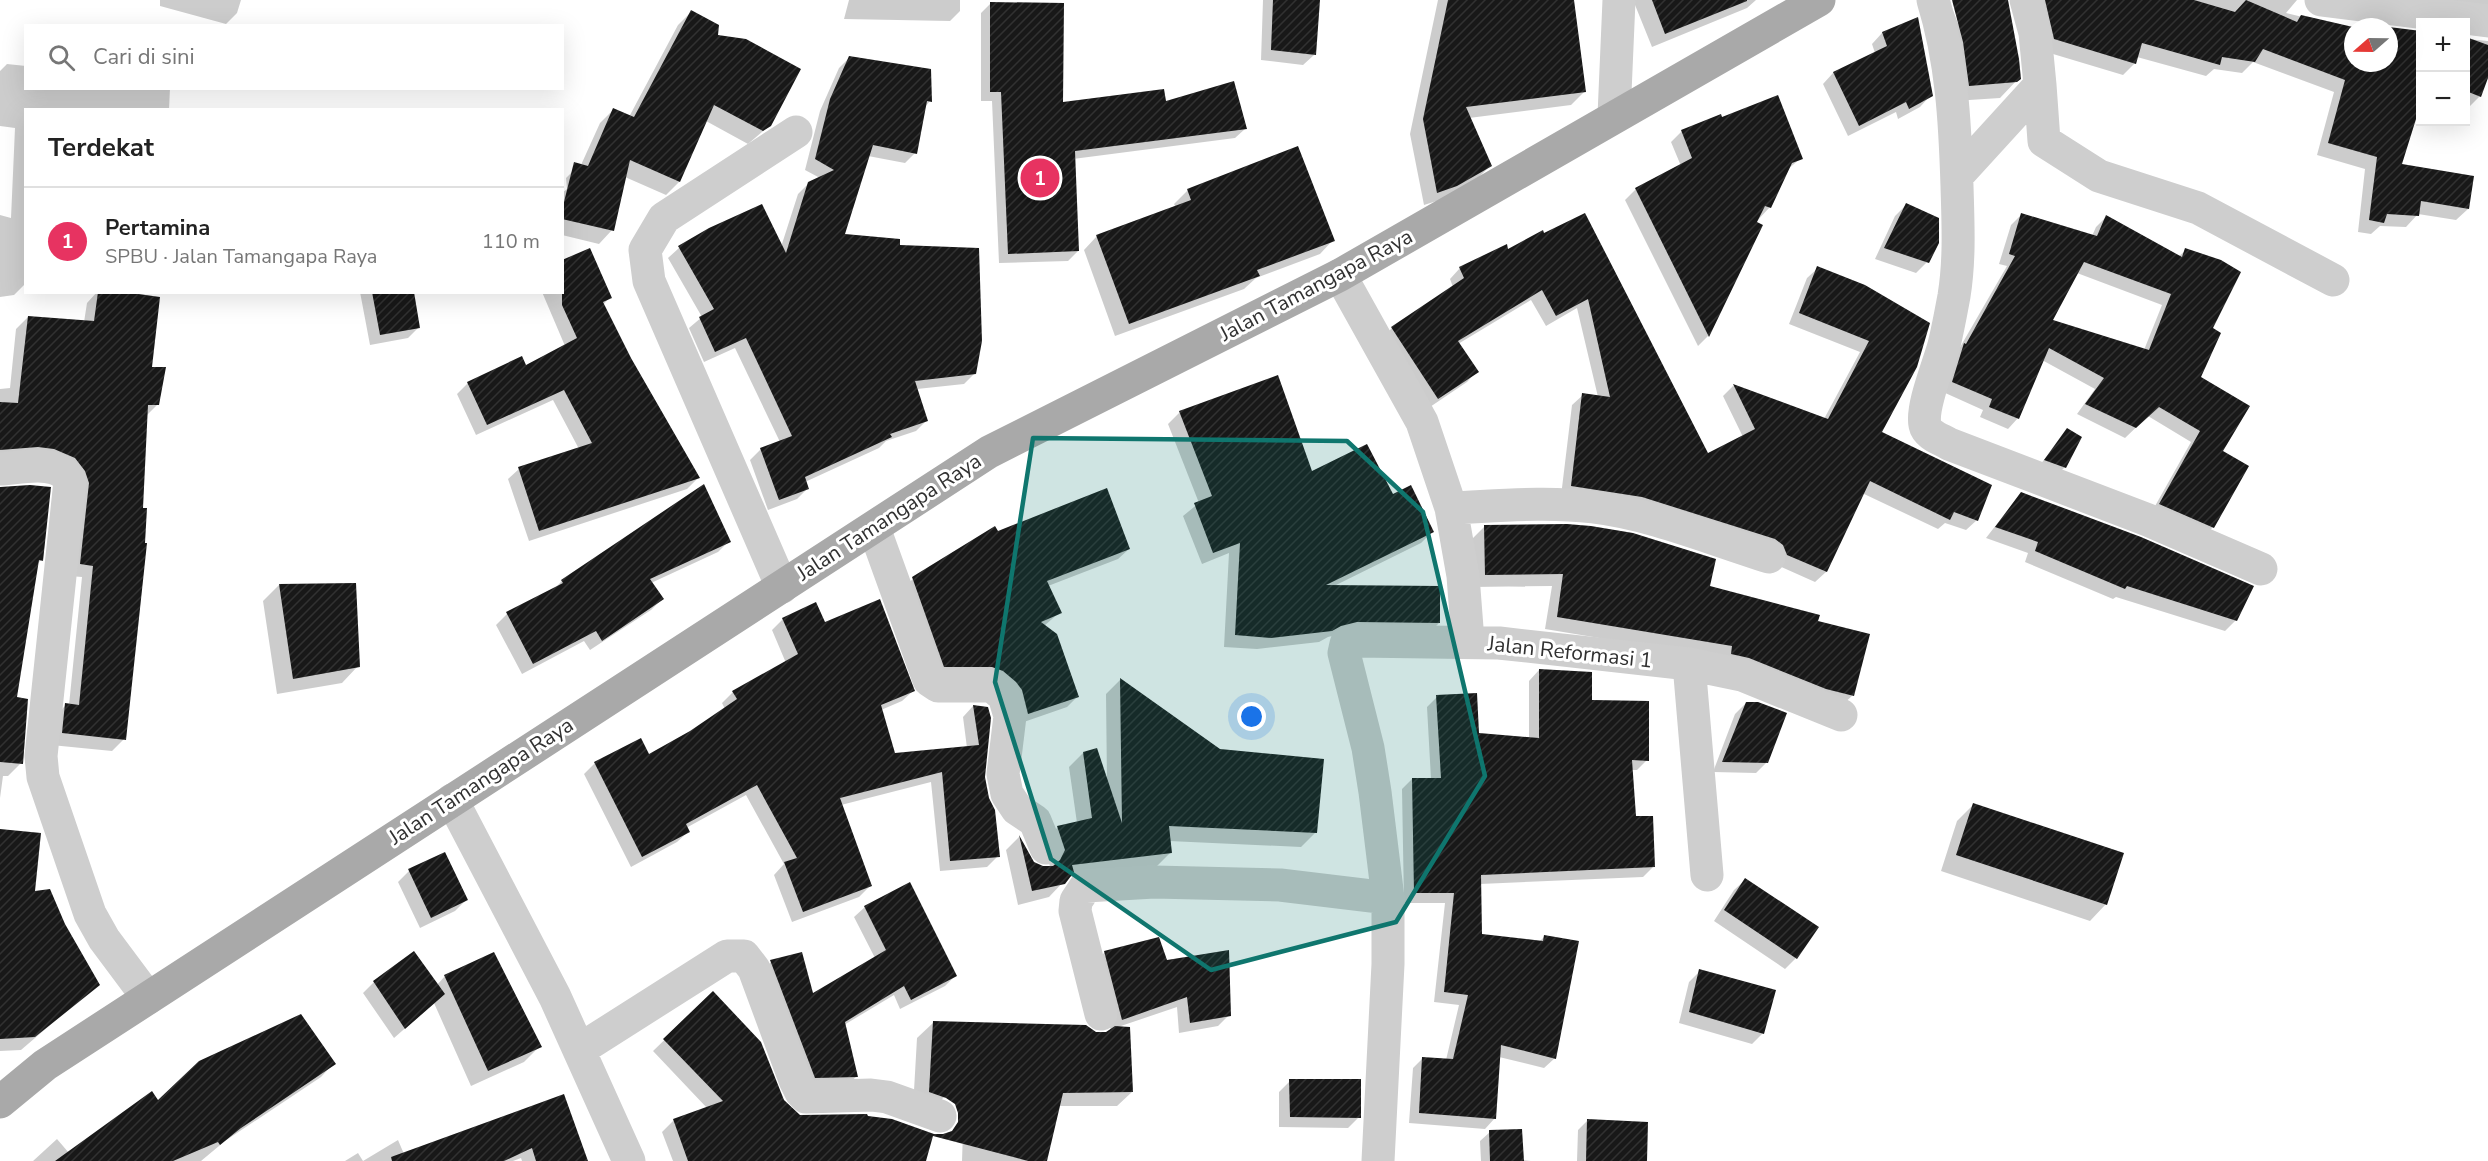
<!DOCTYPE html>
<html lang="id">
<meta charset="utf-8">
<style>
body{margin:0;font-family:"Nunito Sans",sans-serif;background:#f6f6f6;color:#222}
.controls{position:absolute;right:18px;top:18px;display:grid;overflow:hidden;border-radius:0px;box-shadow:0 6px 24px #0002}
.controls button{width:54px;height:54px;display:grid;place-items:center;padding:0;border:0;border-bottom:2px solid #e0e0e0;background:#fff;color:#222;font:30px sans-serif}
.compass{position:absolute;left:2344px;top:18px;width:54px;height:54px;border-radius:50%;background:#fff;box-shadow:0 6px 24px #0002;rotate:250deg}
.you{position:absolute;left:1252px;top:717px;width:21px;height:21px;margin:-15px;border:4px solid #fff;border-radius:50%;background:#1a73e8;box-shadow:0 0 0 9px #1a73e833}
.badge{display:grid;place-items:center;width:39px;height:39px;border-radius:50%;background:#e73361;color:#fff;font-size:20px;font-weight:700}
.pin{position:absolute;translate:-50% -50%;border:3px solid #fff;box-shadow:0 2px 6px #0006}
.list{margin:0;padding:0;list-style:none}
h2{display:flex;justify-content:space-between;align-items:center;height:78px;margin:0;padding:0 24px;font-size:26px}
h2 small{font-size:20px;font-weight:400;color:#767676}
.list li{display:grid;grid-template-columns:39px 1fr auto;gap:18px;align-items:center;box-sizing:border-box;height:108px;padding:0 24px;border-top:2px solid #e0e0e0}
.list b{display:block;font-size:22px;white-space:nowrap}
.list p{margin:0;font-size:20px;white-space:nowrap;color:#767676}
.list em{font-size:20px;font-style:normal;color:#767676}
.icon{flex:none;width:33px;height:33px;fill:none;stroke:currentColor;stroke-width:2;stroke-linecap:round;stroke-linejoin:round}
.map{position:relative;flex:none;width:2488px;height:1161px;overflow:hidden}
.search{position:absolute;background:#fff;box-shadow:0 6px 24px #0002;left:24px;top:24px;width:540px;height:66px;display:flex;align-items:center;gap:15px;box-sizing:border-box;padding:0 21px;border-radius:0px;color:#767676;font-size:22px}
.panel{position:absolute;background:#fff;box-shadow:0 6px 24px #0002;left:24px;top:108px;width:540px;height:186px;border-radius:0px}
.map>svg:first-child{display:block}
.shadow{fill:#0003;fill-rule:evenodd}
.building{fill:url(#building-hatch);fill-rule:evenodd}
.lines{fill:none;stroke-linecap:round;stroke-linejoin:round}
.minor{stroke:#cecece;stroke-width:33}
.primary{stroke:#a9a9a9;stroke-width:33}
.marked{fill:#0f766e;fill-opacity:0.2;stroke:#0f766e;stroke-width:4.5;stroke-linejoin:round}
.labels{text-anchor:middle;stroke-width:6;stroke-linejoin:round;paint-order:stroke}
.street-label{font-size:21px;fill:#313131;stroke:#fff}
</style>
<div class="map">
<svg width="2488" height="1161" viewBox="0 0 2488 1161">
<defs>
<pattern id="building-hatch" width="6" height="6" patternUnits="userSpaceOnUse" patternTransform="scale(1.5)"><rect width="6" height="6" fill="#181818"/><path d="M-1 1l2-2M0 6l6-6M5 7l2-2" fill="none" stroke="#313131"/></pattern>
</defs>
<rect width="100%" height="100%" fill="#fff"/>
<path class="shadow" d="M160 0H241L237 13 226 24 160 6Z
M849 0H960V11L950 21 844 19Z
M1263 0H1318L1314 55 1303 65 1261 60Z
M1438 0H1557L1584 92 1571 105 1469 118 1490 166 1477 179 1443 199 1424 205 1410 134Z
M1633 0H1756L1747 8 1652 47Z
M1949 0 1959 26 1962 25 1953 0H2006L2019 78 2000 98 1954 101Z
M2038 0H2297L2286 13 2353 29V63H2389V38L2400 165 2468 209 2456 220 2418 214 2406 227 2380 226 2371 234 2358 232 2365 169 2317 155 2334 92 2253 62 2242 73 2214 69 2206 76 2137 57 2135 63 2123 75 2043 51Z
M2369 0H2488V18Z
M991 3 1061 104 1165 103 1245 129 1235 138 1073 159 1078 251 1068 261 999 263 992 101H981V13Z
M691 12 716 36 770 125 748 144 706 121 679 182 666 195 625 177 612 230 599 244 562 235V193L567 189 566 178 579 165H581L600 123 613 110 629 117 678 25Z
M1917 19 1931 95 1920 107 1898 119 1896 112 1848 136 1823 84 1833 73 1875 53 1872 44 1882 33Z
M2466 39 2488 41V73L2480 96 2468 108 2466 107Z
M849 58 930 101 925 107 915 153 905 163 868 156 843 235 898 246 975 373 964 384 917 389 927 420 916 431 886 441 879 448 805 482 807 489 797 499 768 510 750 460 761 449 780 442 735 348 704 362 689 328 702 317 668 258 679 248 710 229 781 247 798 194 809 183 820 178 805 170 820 111 839 68Z
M7 64 26 66V88H170L169 110H26V283L14 295 0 297V215L11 218 15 128 0 126V71Z
M1682 131 1801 158 1787 170 1770 207 1755 223 1761 226 1708 336 1698 346 1625 200 1636 189 1681 166 1671 142Z
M1188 190 1333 240 1320 254 1256 278 1244 289 1115 336 1084 250 1097 236 1176 208 1174 204Z
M1906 205 1927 262 1916 273 1875 259 1895 216Z
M2021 215 2092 236 2096 227 2106 217 2178 257 2186 250 2211 329 2199 377 2221 452 2213 527 2203 538 2150 515 2191 442 2148 416 2125 438 2077 414 2095 389 2042 360 2018 418 2008 429 1980 417 1983 410 1943 392 1959 349 2007 266 1999 264 2011 225ZM2077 273 2162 305 2144 350 2050 321Z
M1542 232 1707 455 1743 437 1723 396 1733 386 1824 419 1860 352 1789 324 1807 278 1818 268 1864 287 1880 433 1977 520 1966 530 1945 523 1938 529 1862 493 1826 572 1815 582 1777 565 1561 496 1572 405 1583 395 1598 397 1577 308 1546 326 1531 300 1458 344 1477 371 1467 382 1427 409 1381 339 1392 328 1453 287 1450 279 1460 268 1507 251Z
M97 292H112L151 368 158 404 146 416 124 739 112 751 51 745 54 717 66 705H69L82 577 69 576 77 496 0 461V389L10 388 16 329 28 317 84 322 87 303Z
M360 292H413L419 327 408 338 370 345Z
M542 292 610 297 603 305 630 359 698 478 687 489 529 541 508 479 519 469 579 449 553 400 476 435 457 394 468 383 525 367 565 346Z
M1180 412 1311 473 1392 496 1432 532 1421 543 1332 587 1439 623 1427 635 1344 633 1328 637 1319 642 1257 649 1224 647 1229 553 1202 564 1183 516 1199 503 1168 424Z
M2068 430 2080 438 2064 468 2053 478 2035 471Z
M0 488 41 560 37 564 16 699 21 763 8 776H3L0 798Z
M2021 493 2236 620 2225 631 2116 597 2113 599 2025 562 2028 553 1986 538Z
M1484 527 1816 622 1853 695 1840 707 1720 658 1545 629 1552 586 1473 587 1472 539Z
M729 541 718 552 651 583 662 599 651 610 590 650 584 641 522 674 496 625 507 614 554 589 562 581Z
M1129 549 1118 559 1048 586 1060 612 1044 626 1077 697 1067 707 1018 724 1012 701 934 677 902 589 913 579Z
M279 585 358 666 342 683 277 694 263 601Z
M783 619 824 624 913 691 902 701 881 710 893 754 967 748 963 717 973 706 987 708 983 777 998 856 987 867 940 871 931 782 841 805 870 886 859 897 792 922 774 875 784 864 746 795 686 828 688 832 677 842 631 867 584 774 595 763 649 756 691 733 725 709 722 703 733 692 786 663 772 630Z
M1539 670 1591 702 1647 760 1637 770H1631L1635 818 1653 867 1643 877 1480 884 1481 936 1539 942 1545 936 1555 1058 1544 1068 1499 1057 1495 1118 1485 1129 1409 1123 1413 1068 1423 1058 1446 1060 1459 1005 1434 1002 1445 903H1404L1402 789 1412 779H1431L1427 707 1437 697 1478 735 1529 739V681Z
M1120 680 1220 751 1316 832 1301 847 1169 841 1171 852 1156 867 1068 877 1049 897 1018 905 1006 850 1019 837 1033 864 1043 868 1050 867 1044 842 1058 827 1077 823 1069 767 1083 753 1107 782 1106 694Z
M1746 703 1767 762 1756 773 1713 772 1735 714Z
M1973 805 2106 904 2090 921 1941 871 1957 821Z
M0 830 33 893 64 924 98 984 21 1050 0 1051Z
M444 854 466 900 455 911 420 928 398 882 409 871Z
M1745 880 1796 958 1785 969 1714 921 1734 890Z
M865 907 955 976 945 986 900 1009 894 995 844 1025 857 1076 846 1086 805 1088 761 972 771 962 813 995 875 958 854 917Z
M1105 952 1166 961 1229 1015 1218 1026 1179 1033 1177 1007 1118 1027 1132 1092 1117 1106H1058L1046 1161H962L966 1038 1107 1033 1111 1031 1094 963Z
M1700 971 1763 1033 1752 1044 1679 1023 1689 982Z
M445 976 540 1046 524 1062 471 1086 434 1003 394 1038 363 993 374 982 437 985Z
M713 993 783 1101 798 1116 925 1161H673L662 1132 674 1120 707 1108 653 1051Z
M934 1022 944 1097 928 1114 913 1108 917 1038Z
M334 1063 321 1077 225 1141 201 1161H33L57 1139 69 1153 158 1102Z
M1290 1081 1359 1117 1348 1128 1279 1127V1092Z
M563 1096 587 1161H522L521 1158 513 1161H345L358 1153 363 1161 398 1140 404 1154Z
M1588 1120 1644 1161H1577L1578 1130Z
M1490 1132 1522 1160 1531 1161H1481L1480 1141Z"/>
<path class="building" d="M1273 0H1320L1316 55 1271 50Z
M1448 0H1574L1586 92 1466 107 1492 166 1457 186 1437 193 1423 119Z
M1652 0H1747V1L1665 34Z
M1952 0H2008L2019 59 2021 79 2017 82 1969 86 1963 42Z
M2045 0H2194L2235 12 2246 0 2297 22 2301 15 2353 27V63H2389V27L2421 31V103L2402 164 2474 176 2469 209 2421 201 2419 216 2387 214 2384 223 2369 220 2377 157 2328 143 2345 80 2263 49 2255 62 2222 57 2220 65 2142 43 2136 64 2054 39Z
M990 2 1064 3 1063 102 1164 89 1166 101 1234 81 1247 129 1075 151 1079 251 1008 254 1001 92H990Z
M691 10 719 25 718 35 746 39 801 69 771 126 763 131 714 105 680 182 630 160 614 231 562 219V210L574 162 588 166 613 108 634 117Z
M1918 17 1933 96 1909 109 1906 102 1859 126 1833 72 1887 46 1882 32Z
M2466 37 2488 45V78L2481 97 2466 91Z
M849 56 931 69 932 102 927 101 917 154 873 145 845 234 900 239V245L979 248 982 341 976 374 915 381 928 421 890 434 892 437 805 477 809 489 779 500 760 448 792 436 746 338 715 352 699 317 714 309 678 246 709 228 762 204 786 253 808 182 834 170 815 159 830 99Z
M1778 95 1803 159 1792 163 1771 208 1765 206 1757 222 1763 225 1709 337 1635 188 1692 158 1681 130 1721 114 1722 117Z
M1298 146 1335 241 1257 270 1260 276 1129 324 1096 235 1191 200 1187 189Z
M1906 203 1939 218V243L1929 263 1884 248Z
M1585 213 1708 453 1755 429 1733 384 1828 419 1869 341 1799 313 1817 266 1865 285 1930 323 1917 367 1882 432 1992 485 1978 521 1954 512 1950 520 1870 481 1827 572 1787 555 1783 545 1775 539 1642 497 1571 486 1582 393 1610 397 1588 299 1556 316 1542 290 1458 341 1479 372 1438 399 1391 327 1464 278 1459 267 1507 244 1508 249 1543 230 1544 233Z
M2021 213 2097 236 2106 215 2182 257 2185 248 2221 260 2241 272 2213 328 2221 333 2201 377 2250 406 2223 451 2249 466 2214 528 2159 504 2200 431 2159 407 2136 428 2085 404 2104 378 2049 348 2019 419 1989 407 1992 399 1952 382 1964 343 1966 344 2015 256 2009 254ZM2084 262 2171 294 2149 350 2053 320Z
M590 248 612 298 603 302 631 358 700 478 539 531 518 467 592 443 564 390 487 425 467 382 522 356 526 365 577 338 562 305V260Z
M98 292H124L160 297 152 367H166L159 405H148L143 508H147L145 543H147L126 740 62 733 65 703 79 705 93 566 80 564 89 483 85 471 75 458 54 449 38 447 0 450V402L18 403 28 316 94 321Z
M372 292H414L420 328 380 335Z
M1278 375 1312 471 1367 444 1393 494 1411 485 1434 532 1326 585 1440 586V623L1357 622 1341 626 1332 631 1271 638 1235 635 1240 543 1213 553 1194 503 1212 496 1179 411Z
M2067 428 2082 437 2066 468 2044 460Z
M704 484 731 542 650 579 664 599 602 641 596 631 533 664 506 612 563 583 561 580Z
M30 485 51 487 43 561 39 560 17 697 28 699 23 764 0 762V487Z
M1107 488 1130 549 1047 581 1062 613 1041 622 1057 634 1079 697 1028 714 1022 690 1016 682 1003 671 992 667H944L912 577 995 526 998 531Z
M2021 492 2141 537 2254 586 2237 621 2127 586 2125 589 2035 551 2038 542 1995 527Z
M1567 524 1591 526 1633 533 1716 559 1710 586 1820 615 1818 621 1870 634 1854 696 1826 689 1749 658 1731 654 1732 646 1557 617 1563 574 1485 575 1484 525Z
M356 583 360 667 293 679 279 584Z
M880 599 915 691 881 705 895 753 979 745 973 705 988 707 991 718 985 777 989 798 995 810 1000 857 950 861 942 772 840 798 872 886 803 912 784 862 797 858 757 785 686 824 690 832 642 857 594 762 641 738 649 754 690 731 737 699 732 691 798 654 782 618 816 602 825 622Z
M1539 669 1592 672V700L1649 701V761L1632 760 1636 816H1653L1655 867 1481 875 1482 934 1543 941 1544 935 1579 941 1556 1059 1501 1045 1496 1119 1419 1113 1422 1057 1453 1059 1468 995 1444 992 1454 893H1414L1412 778H1441L1436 695 1477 693 1479 733 1539 738Z
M1120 678 1220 749 1324 759 1317 833 1169 826 1172 853 1072 865 1074 872 1065 884 1032 891 1019 835 1034 862 1043 866H1053L1060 860 1065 850 1057 826 1092 818 1083 752 1097 748 1122 823Z
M1746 702H1758L1787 713 1768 763 1722 762Z
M1973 803 2124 853 2107 905 1956 855Z
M0 829 41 833 35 891 50 889 65 924 100 985 35 1037 0 1039Z
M445 852 468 900 431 918 408 869Z
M1745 878 1819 927 1797 959 1724 910Z
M910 882 957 976 911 1000 904 986 845 1022 858 1077 815 1078 770 960 802 952 813 993 886 950 864 906Z
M1159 937 1167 960 1229 950 1231 1016 1190 1023 1187 997 1122 1020 1104 951Z
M414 951 445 994 405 1029 373 981Z
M494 952 542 1047 488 1071 444 975Z
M1699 969 1776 990 1764 1034 1689 1012Z
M713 991 761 1042 784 1100 800 1115 867 1114 868 1116 892 1119 934 1134H943L952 1131 958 1122V1113L955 1104 946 1098 929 1092 933 1021 1086 1025 1096 1032H1106L1115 1026 1130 1027 1133 1092 1063 1093 1047 1161H1028L933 1136 926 1161H688L673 1119 723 1101 663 1039Z
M301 1014 336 1064 241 1128 220 1145 218 1142 173 1161H55L152 1091 158 1100 199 1061Z
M1289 1079H1361V1118L1290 1117Z
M564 1094 588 1161H536L532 1148 504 1161H392L391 1157Z
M1587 1119 1648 1122 1647 1161H1586Z
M1522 1129 1524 1161H1490L1489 1130Z"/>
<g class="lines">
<path class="minor" d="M1933 0C1952 61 1955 123 1957 186 1958 222 1960 259 1954 296 1951 312 1948 329 1944 345 1939 364 1921 407 1925 425 1927 435 1941 439 1949 444L2148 520 2261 569
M2321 0 2488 21
M2040 85 2044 141 2099 176 2198 208 2333 280
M1614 116 1619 0
M1957 176 2040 85 2035 33 2026 0
M1340 275 1422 422 1451 508 1463 576 1468 641
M0 469C21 468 59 458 70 481L41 756 43 777 90 914 104 939 148 998
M1451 508C1498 506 1546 501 1593 507 1652 514 1711 539 1769 557
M874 528 929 680 938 686H992L1004 696 1010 716 1003 774 1007 794 1017 809 1035 821 1046 848
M782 587 649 281 645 250 664 218 796 132
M1689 664 1707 875
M452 800 555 997 629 1161
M1101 1014 1075 911 1076 901 1086 886 1154 882 1280 885 1388 898
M579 1050 727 956H744L754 969 795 1080 801 1092 806 1097 871 1095 887 1097 940 1116
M1378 1161 1388 964V898L1375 792 1368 748 1344 653 1346 644 1357 641 1499 643 1689 664 1742 675 1841 715"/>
<path class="primary" d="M0 1102 45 1065 989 452 1340 275 1819 0"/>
</g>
<path class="marked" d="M1033 438 1347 441 1423 512 1485 776 1396 922 1211 970 1051 859 995 682Z"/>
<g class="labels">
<g class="street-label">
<text transform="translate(1316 285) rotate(-28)" y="7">Jalan Tamangapa Raya</text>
<text transform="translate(889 517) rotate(-33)" y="7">Jalan Tamangapa Raya</text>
<text transform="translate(1570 652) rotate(6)" y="7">Jalan Reformasi 1</text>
<text transform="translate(481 781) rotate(-33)" y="7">Jalan Tamangapa Raya</text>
</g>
</g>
</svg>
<div class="controls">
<button>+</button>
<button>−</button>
</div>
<svg class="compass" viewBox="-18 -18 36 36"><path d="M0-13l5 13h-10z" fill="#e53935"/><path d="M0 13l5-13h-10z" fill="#767676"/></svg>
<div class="you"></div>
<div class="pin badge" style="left:1040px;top:178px">1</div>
<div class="search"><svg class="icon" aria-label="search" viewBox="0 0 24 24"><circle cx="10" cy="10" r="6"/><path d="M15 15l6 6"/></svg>Cari di sini</div>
<section class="panel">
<h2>Terdekat<small></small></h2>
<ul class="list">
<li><span class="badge">1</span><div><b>Pertamina</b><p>SPBU · Jalan Tamangapa Raya</p></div><em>110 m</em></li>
</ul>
</section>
</div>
